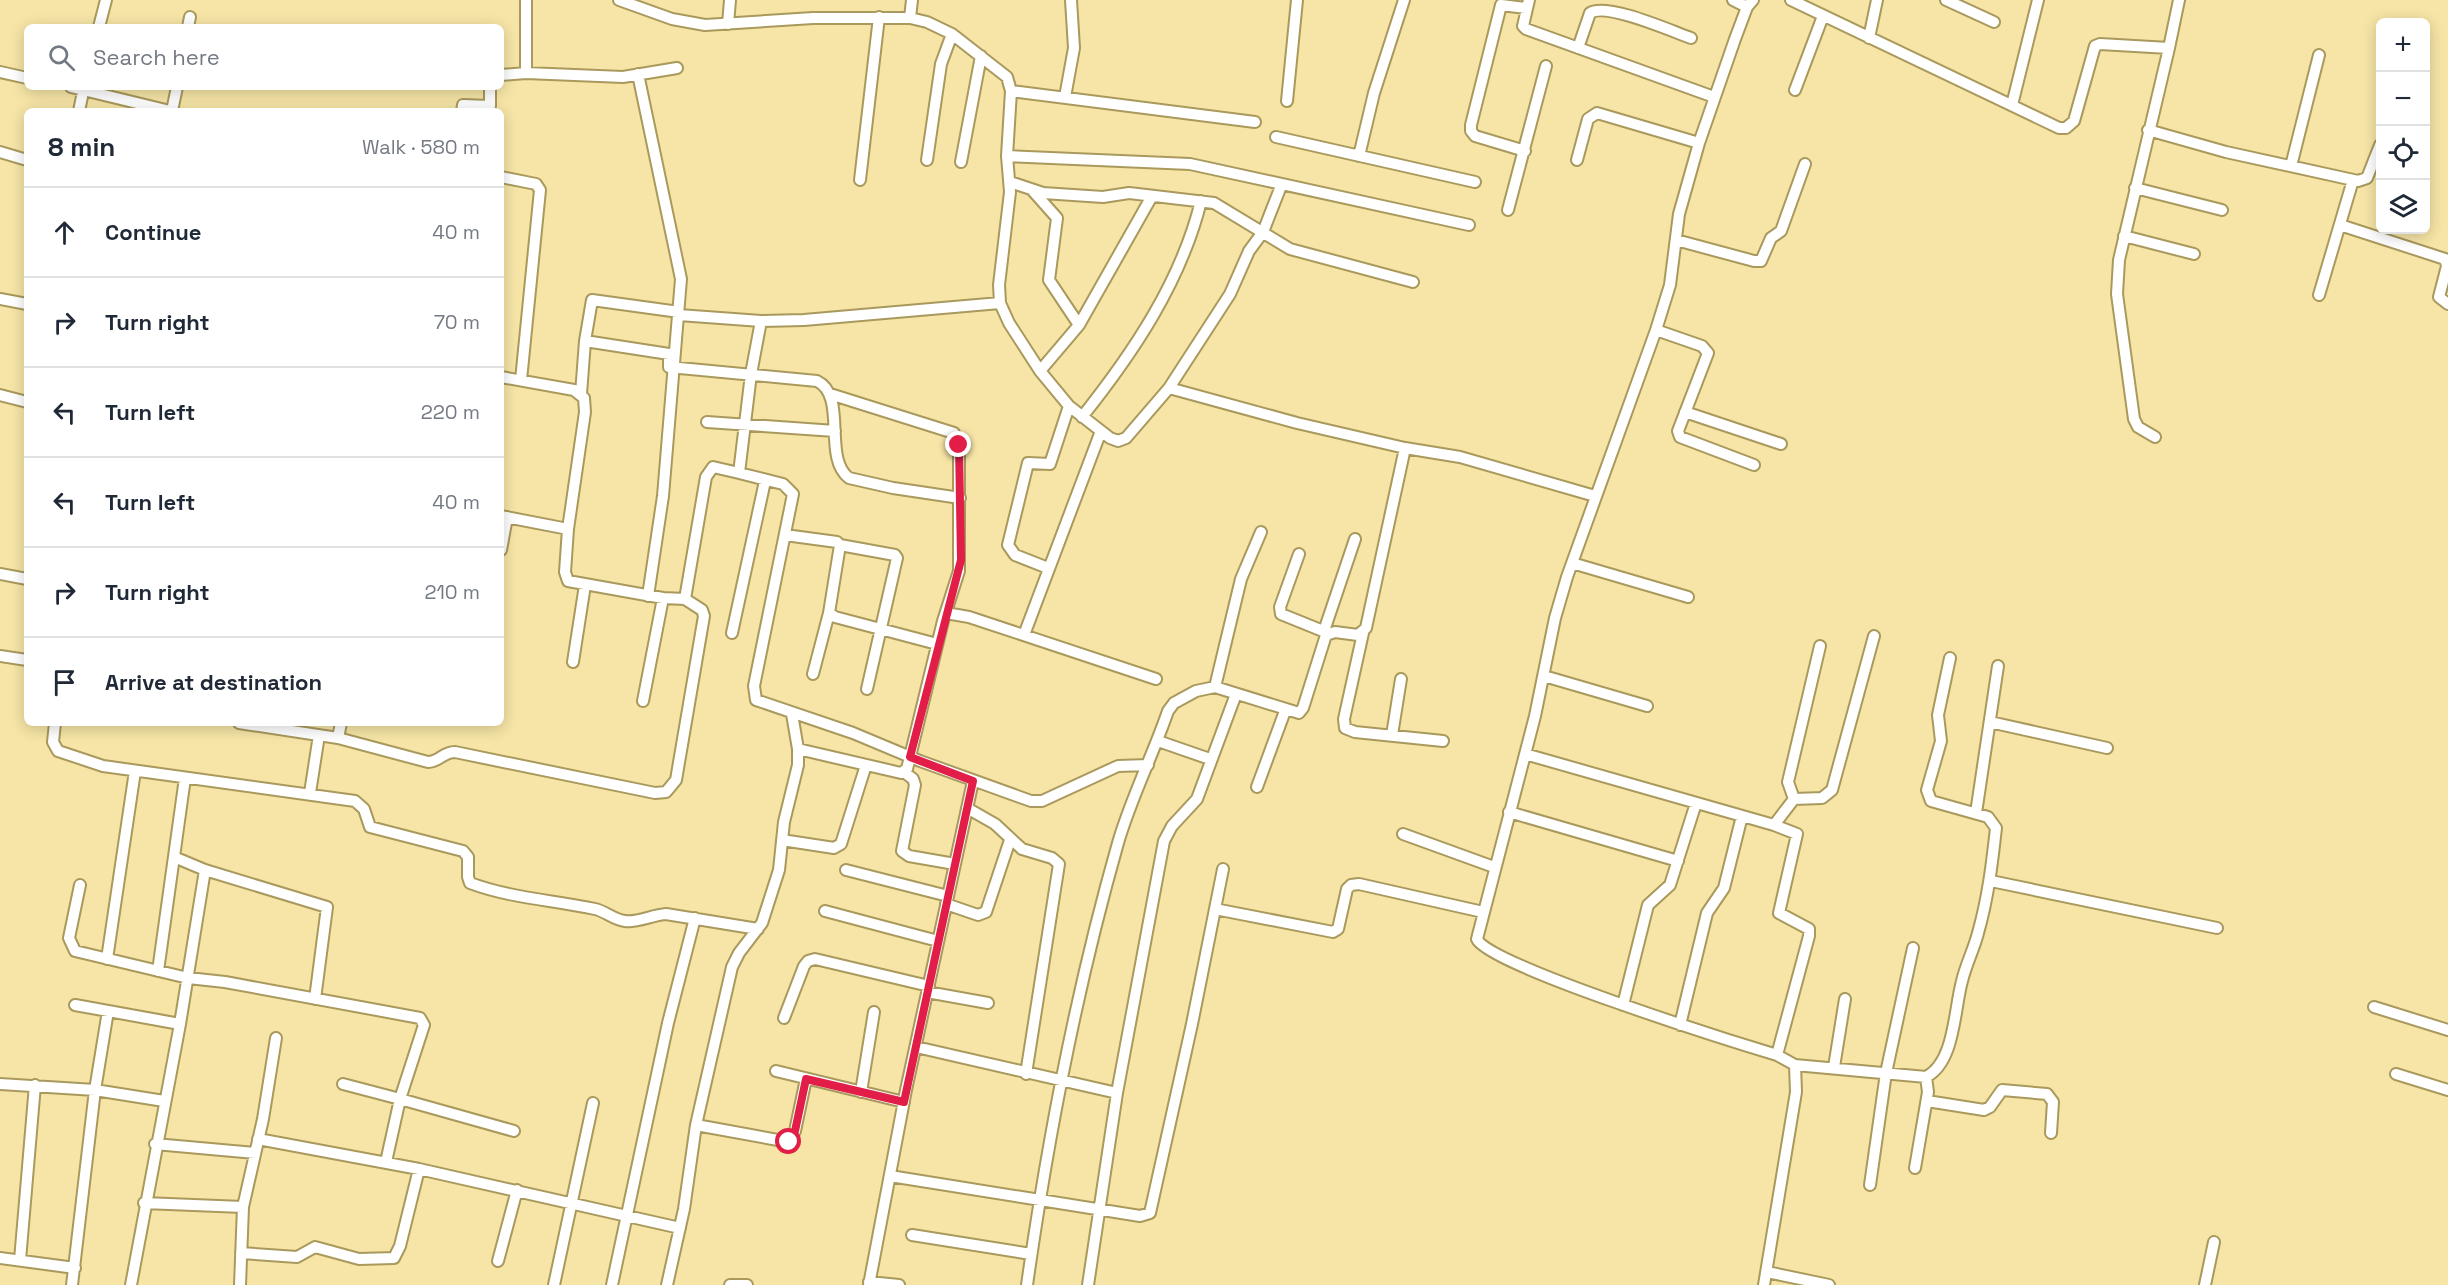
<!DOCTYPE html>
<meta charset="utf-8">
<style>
body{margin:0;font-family:"Space Grotesk",sans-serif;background:#f6f6f7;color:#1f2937}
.controls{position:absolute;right:18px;top:18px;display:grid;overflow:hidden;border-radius:9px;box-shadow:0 3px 15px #0003}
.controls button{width:54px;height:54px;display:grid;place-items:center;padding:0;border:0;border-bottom:2px solid #e0e1e3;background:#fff;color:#1f2937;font:30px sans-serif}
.stop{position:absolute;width:18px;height:18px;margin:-14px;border:4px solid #e11d48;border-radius:50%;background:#fff}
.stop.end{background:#e11d48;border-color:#fff;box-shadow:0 2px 6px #0008}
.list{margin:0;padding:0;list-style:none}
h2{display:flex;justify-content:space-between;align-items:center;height:78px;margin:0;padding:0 24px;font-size:26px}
h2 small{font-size:20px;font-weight:400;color:#747a83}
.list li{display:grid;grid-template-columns:39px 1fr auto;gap:18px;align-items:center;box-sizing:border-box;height:90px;padding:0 24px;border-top:2px solid #e0e1e3}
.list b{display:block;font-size:22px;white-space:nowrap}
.list em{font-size:20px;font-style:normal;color:#747a83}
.icon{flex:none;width:33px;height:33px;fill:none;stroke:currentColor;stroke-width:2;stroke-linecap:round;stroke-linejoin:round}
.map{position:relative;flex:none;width:2448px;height:1285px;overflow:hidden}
.search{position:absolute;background:#fff;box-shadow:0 3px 15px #0003;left:24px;top:24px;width:480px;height:66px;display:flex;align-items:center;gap:15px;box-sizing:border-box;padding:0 21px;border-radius:9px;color:#747a83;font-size:22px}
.panel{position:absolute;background:#fff;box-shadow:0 3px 15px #0003;left:24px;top:108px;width:480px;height:618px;border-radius:9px}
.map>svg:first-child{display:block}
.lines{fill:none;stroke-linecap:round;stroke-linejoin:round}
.minor-casing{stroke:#a9995c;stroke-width:14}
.minor{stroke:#fff;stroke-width:10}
.route{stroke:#e11d48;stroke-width:8}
</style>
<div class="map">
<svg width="2448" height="1285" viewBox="0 0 2448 1285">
<rect width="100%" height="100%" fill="#f6e5a6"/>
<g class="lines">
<g class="minor-casing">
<path id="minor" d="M526 0V73
M619 0 672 19 705 25 813 18H910L927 22 952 34 1007 77 1011 91 1007 156 1010 192 999 285 1000 303 1009 323 1040 371 1069 406 1110 438 1118 441 1126 438 1169 388 1297 423 1405 448 1460 457 1595 496
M1529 0 1523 26 1526 29 1714 97
M1733 0 1747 7
M1753 0 1747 7 1735 39 1699 143 1679 214 1670 285 1656 330 1567 577 1555 618 1535 716 1477 939C1487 965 1737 1043 1777 1055L1795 1065 1796 1092 1764 1285
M1791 0 2059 128H2066L2074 121 2095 46 2100 44 2169 48 2179 0
M1946 0 1994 22
M910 18 912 0
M728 24 730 0
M99 27 106 0
M188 27 190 17
M1869 38 1877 0
M1578 48 1590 13C1606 2 1671 31 1691 38
M0 72 27 78
M638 74 681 279 663 496 648 596
M501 75 526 73 623 77 677 68
M71 87 170 111
M1795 90 1823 16
M1011 91 1255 122
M1065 97 1074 48 1071 0
M1287 101 1297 0
M2012 105 2038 0
M79 111 84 87
M172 111 177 87
M462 111 463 105 490 106V87
M2148 130 2226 152 2358 181 2367 178 2380 145
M1276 137 1475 182
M1525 151 1475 136 1471 131V125L1501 5 1526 8
M0 152 27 160
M1007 156 1190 164 1469 225
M1359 156 1374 93 1404 0
M927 160 941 64 952 34
M1577 160 1588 119 1597 113 1699 143
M961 162 981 56
M2291 166 2319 55
M501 177 536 184 540 190 521 380
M860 180 879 17
M1010 182 1043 193 1103 197 1129 193 1214 203 1290 249 1413 282
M2135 188 2222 210
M1033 191 1057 218 1049 280 1079 325
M1508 210 1546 66
M2340 225 2445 259 2447 266 2439 297 2448 304
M2124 236 2194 254
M1676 240 1754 261H1761L1771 238 1781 231 1805 164
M2319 295 2353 180
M0 299 27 304
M679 315 761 321
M1656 330 1702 346 1708 353 1678 431 1680 437 1754 465
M585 341 592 300 679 312
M1040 371 1079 325 1152 196
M501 377 574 390 584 398 585 412 568 529
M1169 388 1230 294 1249 251 1263 232 1281 186
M581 394 585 341 669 354V367L817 381C848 396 822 458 849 478L893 488 960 498
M0 395 27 402
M1685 412 1781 444
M1082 417C1133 353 1181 282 1201 201
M707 422 835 431
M2155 437 2138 427 2134 419 2117 294 2119 260 2169 48
M739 473 783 484 793 494 754 686 756 700 853 733 920 761 1031 801H1042L1118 766 1148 765
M785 535 837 542 840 545 829 613 835 617 937 644
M840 545 895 555 897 558 867 689
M501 550 507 517
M1299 554 1280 607 1281 614 1328 633
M1572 563 1688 597
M1048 568 1015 555 1008 545 1028 463 1050 464 1069 406
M0 574 27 579
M685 599 706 477 713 467 739 473 751 374 761 321 804 320 1000 303
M946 613 969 617 1156 679
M1324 631 1355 539
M732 633 765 481
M1363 633 1344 719 1345 728 1355 732 1443 741
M1024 635 1101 431
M0 656 27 660
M573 662 585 585
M813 674 829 613
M1544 676 1647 706
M1215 687 1241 579 1261 532
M643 701 663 598
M1990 722 2107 748
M55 723 53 742 58 751 103 766 355 801 364 809 370 827 463 851 468 857V877L470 883C510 898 553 900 595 909 605 911 614 920 625 921 637 923 652 915 666 914L758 929
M239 723 338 738 341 723
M1392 735 1401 679
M338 738 428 762C439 762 443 752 455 752L655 793 666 792 676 780 704 616 702 610 685 599 663 598 568 581 565 572 568 529 501 516
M1158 741 1210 759
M798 749 901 773 907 769 943 621 959 571V445L954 433 830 394
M1525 754 1774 825 1797 834 1779 913 1809 929V936L1777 1055
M904 772 913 779 915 785 902 851 909 856 955 864
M1257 787 1285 711
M310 793 319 735
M1794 799 1822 798 1832 790 1874 636
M967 808 995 824 1022 849 1052 858 1059 864 1026 1074
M1509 812 1678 861
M1976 813 1998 666
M1774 825 1794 799 1788 782 1820 646
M1403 834 1494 867
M782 840 834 848 841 844 866 765
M174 857 205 870 327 907 315 999
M846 870 948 896
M1991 881 2217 928
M80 885 69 938 75 951 188 978 225 982 420 1018 424 1025 400 1099 514 1131
M946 904 978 915 986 912 1010 840
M1215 909 1333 932 1338 929 1347 889 1351 885 1359 884 1483 912
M825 911 938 941
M107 959 135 771
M158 971 185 778
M927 992 988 1003
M75 1005 180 1024
M1623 1005 1648 905 1670 885 1696 803
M2374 1007 2448 1030
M784 1018 804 966 808 961 815 959 929 986
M1680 1025 1707 913 1724 888 1742 816
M916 1047 1117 1093
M1795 1065 1926 1077C1955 1062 1954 1010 1962 981 1966 964 1974 949 1978 933 1988 898 1992 864 1996 828L1988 817 1931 801 1927 790 1941 741 1938 715 1950 658
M1834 1067 1845 999
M776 1071 904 1102
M2396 1074 2448 1090
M0 1084 95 1090 164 1101
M343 1084 400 1099 386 1162
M861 1092 874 1012
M1927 1101 1984 1110 1990 1107 2002 1090 2047 1094 2053 1102 2051 1133
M696 1125 789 1142 795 1131 806 1079
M258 1139 419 1169 680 1228
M155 1144 255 1153
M1915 1168 1928 1092 1926 1077
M890 1176 1140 1216 1150 1213 1192 1024 1223 869
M1870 1185 1886 1073 1913 948
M144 1203 243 1207
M912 1235 1031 1254
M241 1253 297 1257 315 1247 359 1259 394 1258 400 1246 419 1169
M0 1258 75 1268
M20 1260 35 1085
M498 1261 517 1190
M1767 1272 1829 1285
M869 1282 899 1285
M72 1285 95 1090 108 1011
M131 1285 180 1024 205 870
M240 1285 243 1207 263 1119 276 1038
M554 1285 593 1103
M612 1285 668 1023 695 918
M667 1285 684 1209 696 1125 732 967 739 953 762 923 779 870 784 822 798 765V749L792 714
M730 1285H747
M869 1285 906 1090 973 781
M1027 1285C1048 1137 1077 987 1118 843 1131 798 1153 755 1168 711L1174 703 1196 691 1215 687 1299 713 1303 708 1326 635 1335 632 1358 635 1366 628 1405 448
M1088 1285 1117 1093 1164 841 1172 826 1197 799 1236 694
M2205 1285 2214 1242"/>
</g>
<use href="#minor" class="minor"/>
</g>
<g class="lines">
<path class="route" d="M789 1142 795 1131 806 1079 904 1102 973 781 910 757 961 560 959 445"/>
</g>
</svg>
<div class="controls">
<button>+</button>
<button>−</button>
<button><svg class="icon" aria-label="locate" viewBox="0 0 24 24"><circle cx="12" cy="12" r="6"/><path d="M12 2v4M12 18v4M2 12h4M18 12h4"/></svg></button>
<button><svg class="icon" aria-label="layers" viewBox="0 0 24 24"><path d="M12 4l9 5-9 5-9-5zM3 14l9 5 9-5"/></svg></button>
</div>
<div class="stop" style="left:789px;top:1142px"></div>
<div class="stop end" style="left:959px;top:445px"></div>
<div class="search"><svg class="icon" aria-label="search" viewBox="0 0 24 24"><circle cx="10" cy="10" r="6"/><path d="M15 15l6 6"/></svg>Search here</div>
<section class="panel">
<h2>8 min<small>Walk · 580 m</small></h2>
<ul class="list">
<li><svg class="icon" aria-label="ahead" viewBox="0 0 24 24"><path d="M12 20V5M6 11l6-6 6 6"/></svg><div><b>Continue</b></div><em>40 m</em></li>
<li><svg class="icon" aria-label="right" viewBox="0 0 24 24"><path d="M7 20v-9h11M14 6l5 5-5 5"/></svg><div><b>Turn right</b></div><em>70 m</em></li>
<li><svg class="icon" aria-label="left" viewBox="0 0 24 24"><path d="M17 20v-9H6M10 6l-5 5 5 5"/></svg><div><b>Turn left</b></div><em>220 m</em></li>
<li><svg class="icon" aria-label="left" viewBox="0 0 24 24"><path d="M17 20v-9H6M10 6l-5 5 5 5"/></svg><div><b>Turn left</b></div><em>40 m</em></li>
<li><svg class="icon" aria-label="right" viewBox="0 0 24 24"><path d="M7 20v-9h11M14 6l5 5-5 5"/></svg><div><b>Turn right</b></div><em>210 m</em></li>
<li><svg class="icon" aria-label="arrive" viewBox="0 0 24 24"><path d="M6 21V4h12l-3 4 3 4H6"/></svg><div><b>Arrive at destination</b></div></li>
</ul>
</section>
</div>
